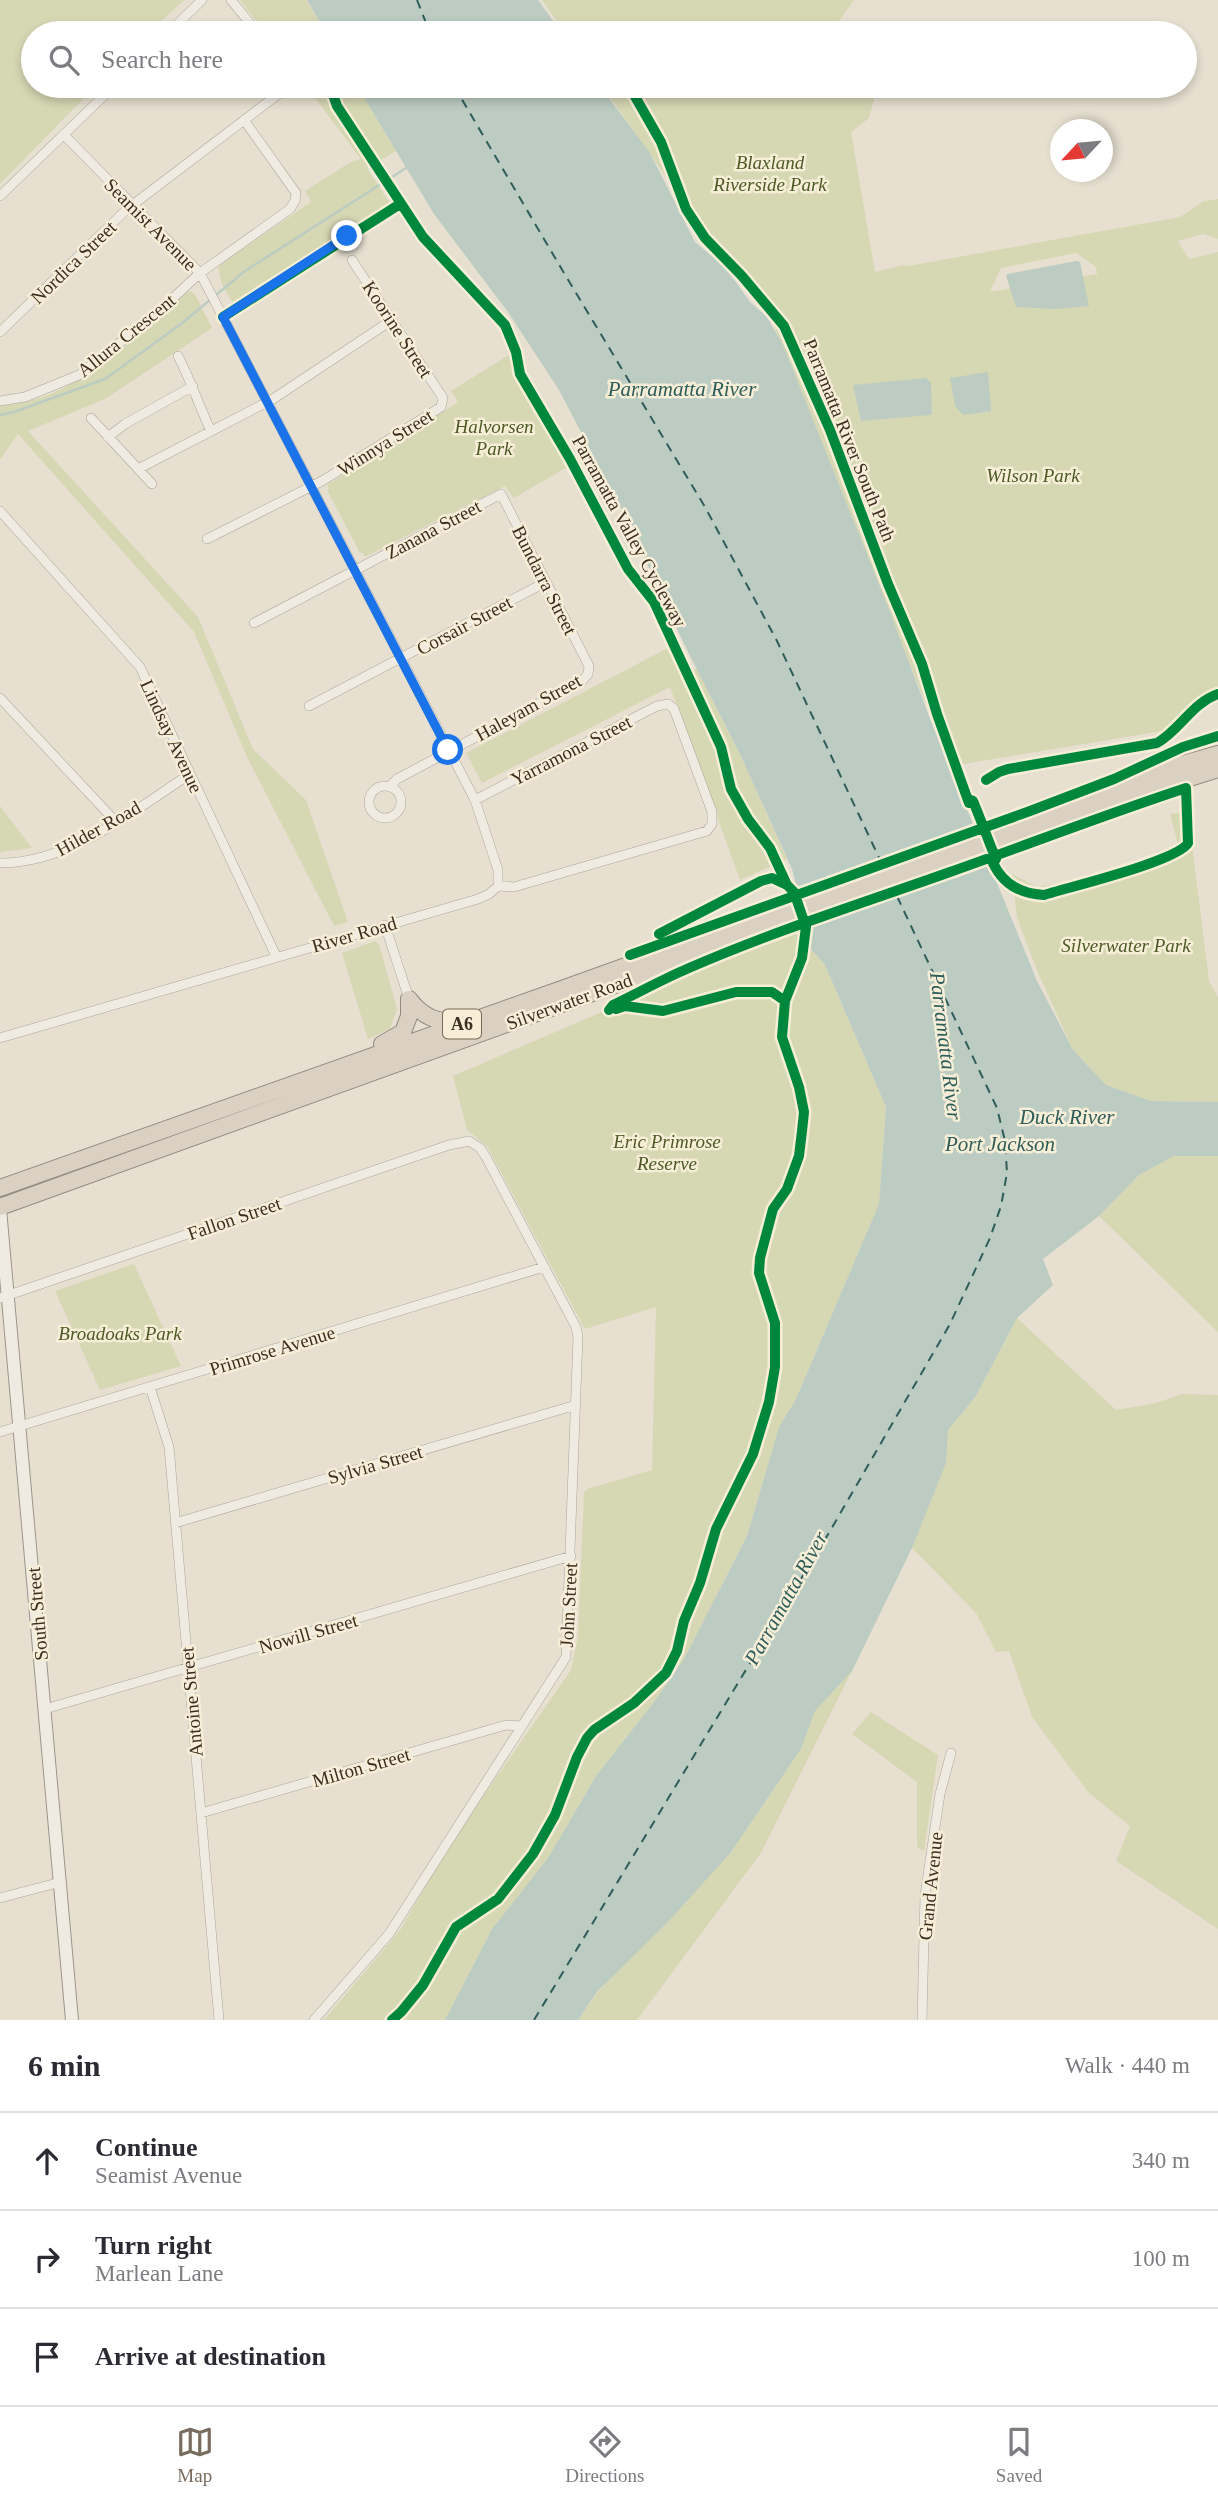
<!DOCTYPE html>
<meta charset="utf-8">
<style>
body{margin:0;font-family:Georgia,serif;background:#f2f2f3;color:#2b2b33}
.compass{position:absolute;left:1050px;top:119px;width:63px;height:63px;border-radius:50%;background:#fff;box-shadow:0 4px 10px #0003;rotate:244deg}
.stop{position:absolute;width:21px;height:21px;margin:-16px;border:5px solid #1a73e8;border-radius:50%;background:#fff}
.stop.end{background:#1a73e8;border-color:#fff;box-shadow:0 2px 7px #0008}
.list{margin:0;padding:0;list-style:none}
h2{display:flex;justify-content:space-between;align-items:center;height:91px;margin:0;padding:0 28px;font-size:30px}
h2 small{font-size:23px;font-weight:400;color:#7c7c81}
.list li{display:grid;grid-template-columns:46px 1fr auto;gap:21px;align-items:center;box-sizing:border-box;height:98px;padding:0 28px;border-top:2px solid #e1e1e2}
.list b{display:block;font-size:26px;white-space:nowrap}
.list p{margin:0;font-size:23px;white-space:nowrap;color:#7c7c81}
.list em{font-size:23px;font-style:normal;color:#7c7c81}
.icon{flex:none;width:38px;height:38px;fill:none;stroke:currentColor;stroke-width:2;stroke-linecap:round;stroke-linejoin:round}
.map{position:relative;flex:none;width:1218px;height:2020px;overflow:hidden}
.search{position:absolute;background:#fff;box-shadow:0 4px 10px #0003;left:21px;right:21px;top:21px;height:77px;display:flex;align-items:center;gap:18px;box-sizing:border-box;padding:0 24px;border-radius:38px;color:#7c7c81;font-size:26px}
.sheet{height:385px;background:#fff}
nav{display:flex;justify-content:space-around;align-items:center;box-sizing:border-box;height:98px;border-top:2px solid #e1e1e2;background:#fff;font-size:19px;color:#7c7c81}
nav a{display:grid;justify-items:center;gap:4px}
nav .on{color:#786c5e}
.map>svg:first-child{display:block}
.green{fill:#d6d7b3;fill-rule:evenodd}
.water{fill:#bcccc2}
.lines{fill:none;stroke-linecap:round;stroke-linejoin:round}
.stream{stroke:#bcccc2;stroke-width:2.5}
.ferry{stroke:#2f5d5a;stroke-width:2;stroke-dasharray:9 7;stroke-linecap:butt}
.street-casing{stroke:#ada599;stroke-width:10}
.secondary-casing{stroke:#9c958a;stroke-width:14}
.highway-casing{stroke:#928b80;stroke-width:18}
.street{stroke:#efebe3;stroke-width:9}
.secondary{stroke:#efebe3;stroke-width:12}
.highway{stroke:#dad1c2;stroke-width:16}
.cycleway-casing{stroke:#f7eed8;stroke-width:15}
.cycleway{stroke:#00873e;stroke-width:10}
.route{stroke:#1a73e8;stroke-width:9}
.labels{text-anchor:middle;stroke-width:5;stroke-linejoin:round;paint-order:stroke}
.shield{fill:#f7eed8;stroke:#756857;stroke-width:2}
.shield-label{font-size:18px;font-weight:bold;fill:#3d2e20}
.park-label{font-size:19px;font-style:italic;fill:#4d5a26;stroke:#f7eed8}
.street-label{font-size:19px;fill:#3d2e20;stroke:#f7eed8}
.water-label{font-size:21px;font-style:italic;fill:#2f5d5a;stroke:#f7eed8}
</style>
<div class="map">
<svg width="1218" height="2020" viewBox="0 0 1218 2020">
<rect width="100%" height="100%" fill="#e7e0d1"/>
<path class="green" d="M0 0H184L149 33H33V86H96L0 184Z
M240 0H306L326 33H266Z
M542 0H854L833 30V33H565Z
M306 86H357L396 151 367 168 394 210 237 311 221 282 218 266 311 202 305 191 349 163 361 159Z
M602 86H854V90L875 96 869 118 851 132 875 272 903 265 908 266 1180 217 1204 201 1218 199V239L1203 234 1178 241 1189 259 1218 252V693L1204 698 1203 696 1169 730 951 766 803 402 772 320 750 296ZM1076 253 1096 267 1097 274 990 292 1001 268Z
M191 291 195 294 212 328 105 399 28 431 198 617 253 749 306 800 348 922 334 926 247 757 194 632 18 434 0 460V404C65 408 140 334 186 293Z
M512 353 517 376 569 466 514 498 505 486 365 557 362 552 360 553 327 490 329 489 327 485 458 402 451 391Z
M670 647 681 673 697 669 739 752 787 859 740 880 670 687 482 783 466 753Z
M0 806 32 848 0 852Z
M1188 812 1209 981 1218 997V1102L1151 1101 1106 1085 1073 1050 1036 968 1017 917 1012 874 1038 887 1068 881 1179 848 1170 814Z
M811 922 809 948 825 965 886 1107 879 1204 796 1399 779 1427 747 1536 684 1659 654 1702 596 1776 548 1858 492 1929 445 2020H324L401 1929 445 1851 571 1670 578 1636 584 1492 587 1489 652 1470 656 1307 585 1329 487 1146 467 1130 453 1076Z
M375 941 379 944 397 1009 390 1029 368 1039 342 953Z
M1173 1156H1218V1332L1099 1216 1139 1175Z
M134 1264 181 1366 100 1390 55 1291Z
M1017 1318 1116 1410 1156 1403 1182 1394 1218 1395V1929L1116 1861 1130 1826 1088 1792 1032 1717 1009 1651 996 1652 976 1613 912 1548 948 1430 976 1396Z
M852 1671 761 1853 637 2020H578L597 1993 731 1852 801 1749 814 1711Z
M871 1712 938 1755 924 1851 917 1847V1782L852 1734Z"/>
<path class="water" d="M307 0H538L562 33H326Z
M357 86H600L650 153 695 242 725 267 750 302 767 317 783 345 890 612 929 716 1037 981 1073 1050 1106 1085 1151 1101 1218 1102V1156H1174L1139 1175 1099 1216 1043 1259 1053 1285 1017 1318 976 1396 948 1430 946 1463 912 1548 852 1671 815 1711 801 1749 731 1852 669 1921 597 1992 578 2020H445L492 1929 548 1858 596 1776 654 1702 684 1659 747 1536 779 1427 796 1399 879 1204 886 1107 825 965 806 944 811 922 803 909 792 869 739 752 684 644 625 516 559 390 508 312 434 214Z
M1076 261 1080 262 1089 306 1054 309 1016 307 1006 276 1008 274Z
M988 372 991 411 963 415 955 406 950 378Z
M926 378 931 383 932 413 930 415 861 421 853 385Z"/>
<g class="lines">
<path class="stream" d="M0 415 14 412 105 379 181 324 245 271 406 168"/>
<path class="ferry" d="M417 0 430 33
M454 86 564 273 705 507 777 641 883 866
M534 2020 830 1531 950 1324 990 1238 1001 1206 1007 1173 1005 1141 997 1108 894 890"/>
<g class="street-casing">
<path id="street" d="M231 0 258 33
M168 33 202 0
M64 135 200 273 475 800 498 870V886
M0 196 114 86
M0 332 126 210 281 92 283 86
M178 356C191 381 199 406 211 431
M0 401 25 397 79 375 157 313 200 273 290 209 295 201 296 193 244 120
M91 418 152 484
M108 437 125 424 193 386
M138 469 273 399 392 320
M0 511 140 667 276 956
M207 539 322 481 441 407 443 398 352 260
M254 623 501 494 589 666 588 674 583 680 397 779 389 787
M0 698 116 822
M309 706 546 582
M369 802a16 16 0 1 1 32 0a16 16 0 1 1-32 0Z
M0 863C71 863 133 811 190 774
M385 925 409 999
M0 1038 478 899 489 894 498 886 514 887 707 831 712 824V812L674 709 668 704 657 706 475 800
M0 1298 449 1145 469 1141 480 1148 486 1157 576 1327 578 1337 566 1657 389 1934 314 2020
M150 1387 169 1447 219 2020
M0 1432 544 1267
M175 1523 576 1405
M45 1709 571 1556
M201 1813 506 1725 521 1726
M0 1898 61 1882
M922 2020 925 1895 940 1794 951 1753"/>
</g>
<g class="secondary-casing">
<path id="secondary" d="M0 1209 72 2020"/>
</g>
<g class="highway-casing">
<path id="highway" d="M409 999C424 1019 438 1022 461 1022
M382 1044 403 1032 409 1016V999
M0 1188 559 990 1082 802 1172 767 1218 754
M0 1207 1171 784 1218 769"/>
</g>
<use href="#street" class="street"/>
<use href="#secondary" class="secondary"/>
<use href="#highway" class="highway"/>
<g class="cycleway-casing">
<path id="cycleway" d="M330 86 337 106 423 237 505 325 516 352 520 374 570 459 628 569 654 602 721 747 731 789 748 819 770 848 787 885 794 892 806 927 802 958 785 1001 782 1037 799 1087 804 1112 802 1131 799 1156 787 1189 773 1209 760 1258 759 1273 775 1323V1367L769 1402 753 1454 716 1529 700 1583 684 1621 677 1651 666 1673 634 1703 594 1730 587 1738 577 1757 555 1815 533 1854 498 1899 456 1927 423 1985 401 2012 392 2020
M629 86 661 142 686 209 705 238 742 276 784 326 830 430 888 584 922 664 937 714 969 803
M223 317 400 204
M986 780 999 772 1008 769 1157 743C1180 730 1192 703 1218 694
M659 934 761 881 772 878 787 885
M630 955 1030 811 1114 779 1183 747 1218 736
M616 1009 625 1006 663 1011 736 992H772L785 1001
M609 1010 613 1005C638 993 663 979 689 968 774 931 863 903 950 872 1029 844 1107 814 1186 788L1188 843C1178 861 1069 887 1044 895 1021 894 1003 884 993 863L996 859C988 840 981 820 973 801L968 799"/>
</g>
<use href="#cycleway" class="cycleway"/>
</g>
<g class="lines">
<path class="route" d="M347 236 223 317 448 750"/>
</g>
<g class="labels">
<rect class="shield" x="443" y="1009.5" width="38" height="29" rx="5"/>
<g class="shield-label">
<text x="462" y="1030">A6</text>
</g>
<g class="park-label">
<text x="770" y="169">Blaxland<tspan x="770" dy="22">Riverside Park</tspan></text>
<text x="494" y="433">Halvorsen<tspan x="494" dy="22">Park</tspan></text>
<text x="1033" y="482">Wilson Park</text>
<text x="1126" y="952">Silverwater Park</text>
<text x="667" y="1148">Eric Primrose<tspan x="667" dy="22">Reserve</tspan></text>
<text x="120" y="1340">Broadoaks Park</text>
</g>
<g class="street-label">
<text transform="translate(151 224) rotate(45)" y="7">Seamist Avenue</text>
<text transform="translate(73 262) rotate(-44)" y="7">Nordica Street</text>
<text transform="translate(398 329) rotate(57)" y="7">Koorine Street</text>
<text transform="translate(126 335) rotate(-39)" y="7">Allura Crescent</text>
<text transform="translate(850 440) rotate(68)" y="7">Parramatta River South Path</text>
<text transform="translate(385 442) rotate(-32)" y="7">Winnya Street</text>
<text transform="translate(433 529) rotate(-28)" y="7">Zanana Street</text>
<text transform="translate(630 531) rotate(61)" y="7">Parramatta Valley Cycleway</text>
<text transform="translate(545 580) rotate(63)" y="7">Bundarra Street</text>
<text transform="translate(464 625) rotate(-28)" y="7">Corsair Street</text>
<text transform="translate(528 707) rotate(-29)" y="7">Haleyam Street</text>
<text transform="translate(172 736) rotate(65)" y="7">Lindsay Avenue</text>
<text transform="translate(571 750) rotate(-27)" y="7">Yarramona Street</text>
<text transform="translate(98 828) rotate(-29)" y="7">Hilder Road</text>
<text transform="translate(354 934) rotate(-16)" y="7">River Road</text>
<text transform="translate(569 1001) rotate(-20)" y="7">Silverwater Road</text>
<text transform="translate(234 1218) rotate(-19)" y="7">Fallon Street</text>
<text transform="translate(272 1350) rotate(-17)" y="7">Primrose Avenue</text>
<text transform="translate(375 1464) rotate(-16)" y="7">Sylvia Street</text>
<text transform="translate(568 1605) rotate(-87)" y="7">John Street</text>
<text transform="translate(37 1614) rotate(-95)" y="7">South Street</text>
<text transform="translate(308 1633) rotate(-16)" y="7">Nowill Street</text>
<text transform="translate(191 1702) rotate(-95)" y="7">Antoine Street</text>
<text transform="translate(361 1767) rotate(-16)" y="7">Milton Street</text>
<text transform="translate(930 1886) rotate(-84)" y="7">Grand Avenue</text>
</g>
<g class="water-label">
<text x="682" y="396">Parramatta River</text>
<text transform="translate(946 1046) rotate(83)" y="7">Parramatta River</text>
<text x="1067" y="1124">Duck River</text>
<text x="1000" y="1151">Port Jackson</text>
<text transform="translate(786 1598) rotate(-61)" y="7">Parramatta River</text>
</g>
</g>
</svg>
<svg class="compass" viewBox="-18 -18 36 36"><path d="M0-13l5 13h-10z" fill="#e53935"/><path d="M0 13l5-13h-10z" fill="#7c7c81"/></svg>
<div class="stop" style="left:448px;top:750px"></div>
<div class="stop end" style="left:347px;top:236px"></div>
<div class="search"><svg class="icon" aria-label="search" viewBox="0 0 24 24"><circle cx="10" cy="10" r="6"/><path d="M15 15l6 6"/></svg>Search here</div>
</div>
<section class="sheet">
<h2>6 min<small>Walk · 440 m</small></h2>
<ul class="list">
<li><svg class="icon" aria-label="ahead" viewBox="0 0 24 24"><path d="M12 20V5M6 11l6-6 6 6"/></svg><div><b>Continue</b><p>Seamist Avenue</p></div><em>340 m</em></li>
<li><svg class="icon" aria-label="right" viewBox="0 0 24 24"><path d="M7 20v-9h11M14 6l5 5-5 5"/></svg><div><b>Turn right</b><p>Marlean Lane</p></div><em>100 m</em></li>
<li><svg class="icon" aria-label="arrive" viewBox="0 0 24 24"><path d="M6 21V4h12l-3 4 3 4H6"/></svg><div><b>Arrive at destination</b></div></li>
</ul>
</section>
<nav>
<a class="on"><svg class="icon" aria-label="map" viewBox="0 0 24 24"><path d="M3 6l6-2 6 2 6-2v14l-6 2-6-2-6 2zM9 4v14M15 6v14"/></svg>Map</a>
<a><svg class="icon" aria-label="directions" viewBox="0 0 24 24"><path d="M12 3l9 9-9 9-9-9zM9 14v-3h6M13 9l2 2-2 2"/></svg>Directions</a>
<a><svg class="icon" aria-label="saved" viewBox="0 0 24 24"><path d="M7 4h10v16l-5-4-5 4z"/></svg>Saved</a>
</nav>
